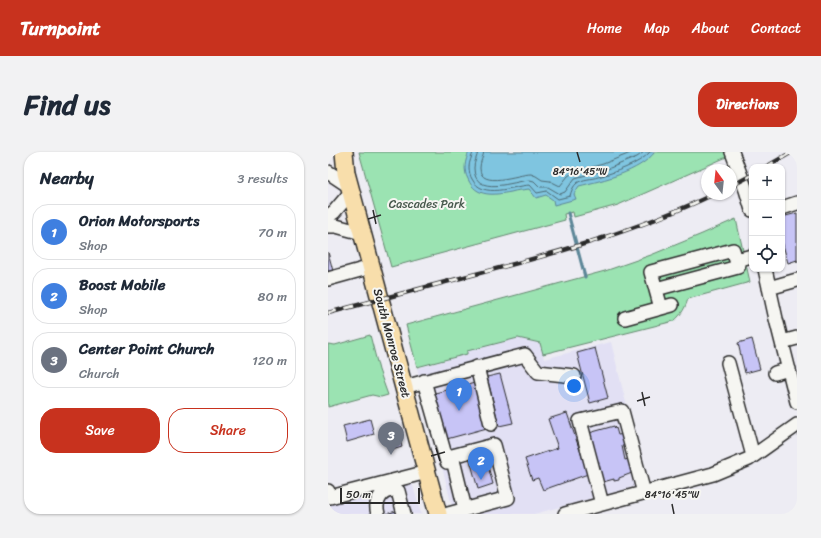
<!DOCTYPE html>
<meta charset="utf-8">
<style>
body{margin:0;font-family:Sriracha,sans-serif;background:#f2f2f3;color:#1f2937}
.controls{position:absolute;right:12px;top:12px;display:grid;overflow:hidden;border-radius:8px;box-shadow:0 1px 3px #0004}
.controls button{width:36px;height:36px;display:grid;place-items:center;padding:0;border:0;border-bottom:1px solid #e0e1e3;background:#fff;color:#1f2937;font:20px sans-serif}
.compass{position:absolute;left:373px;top:12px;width:36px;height:36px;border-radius:50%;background:#fff;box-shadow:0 1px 3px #0004;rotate:345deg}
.scale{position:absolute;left:12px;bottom:10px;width:80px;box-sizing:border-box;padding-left:4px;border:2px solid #2b2b2b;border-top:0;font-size:11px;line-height:14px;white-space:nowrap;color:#2b2b2b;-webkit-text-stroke:3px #f6f6f2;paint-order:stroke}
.you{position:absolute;left:246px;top:234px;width:14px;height:14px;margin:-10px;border:3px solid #fff;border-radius:50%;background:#1a73e8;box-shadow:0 0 0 6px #1a73e833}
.badge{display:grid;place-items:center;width:26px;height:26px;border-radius:50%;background:#c8321e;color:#fff;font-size:13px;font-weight:700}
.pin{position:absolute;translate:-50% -33px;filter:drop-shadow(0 1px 2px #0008)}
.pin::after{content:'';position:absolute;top:21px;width:14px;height:12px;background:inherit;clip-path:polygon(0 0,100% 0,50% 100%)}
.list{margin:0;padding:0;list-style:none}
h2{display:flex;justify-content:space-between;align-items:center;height:52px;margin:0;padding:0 16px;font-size:17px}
h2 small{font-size:13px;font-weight:400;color:#747a83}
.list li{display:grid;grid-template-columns:26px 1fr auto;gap:12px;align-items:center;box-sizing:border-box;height:56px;margin:0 8px 8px;padding:0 8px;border:1px solid #e0e1e3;border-radius:16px}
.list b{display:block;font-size:15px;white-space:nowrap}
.list p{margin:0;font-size:13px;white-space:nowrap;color:#747a83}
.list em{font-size:13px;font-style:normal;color:#747a83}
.actions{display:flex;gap:8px;padding:12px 16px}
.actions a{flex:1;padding:9px 0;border:1px solid #c8321e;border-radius:16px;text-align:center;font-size:14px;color:#c8321e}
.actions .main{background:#c8321e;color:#fff}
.icon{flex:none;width:22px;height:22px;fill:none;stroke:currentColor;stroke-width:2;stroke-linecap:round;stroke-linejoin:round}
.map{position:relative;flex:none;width:469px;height:362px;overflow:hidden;border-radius:16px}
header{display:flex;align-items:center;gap:24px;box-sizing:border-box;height:56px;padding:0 20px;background:#c8321e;color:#fff}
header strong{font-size:19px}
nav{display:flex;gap:22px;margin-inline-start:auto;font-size:14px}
.intro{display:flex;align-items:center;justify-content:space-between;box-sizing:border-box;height:96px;padding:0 24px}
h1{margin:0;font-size:28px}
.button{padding:10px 18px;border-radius:16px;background:#c8321e;color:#fff;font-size:14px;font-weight:700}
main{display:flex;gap:24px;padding:0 24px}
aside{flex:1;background:#fff;border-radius:16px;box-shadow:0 1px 3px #0004}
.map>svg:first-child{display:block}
.built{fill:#e2e0f4}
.green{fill:#9be3b2;stroke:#63876e}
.water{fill:#7fc5e0;stroke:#5d8798}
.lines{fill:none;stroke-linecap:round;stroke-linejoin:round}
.shore{stroke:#4d6973;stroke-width:1}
.stream{stroke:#5d8798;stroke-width:3}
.building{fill:#c7c4f6;stroke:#2b2b2b}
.minor-casing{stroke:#2b2b2b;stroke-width:16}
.major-casing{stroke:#2b2b2b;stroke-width:20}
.minor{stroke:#f6f6f2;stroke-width:13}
.major{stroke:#f8deab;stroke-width:17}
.rail-casing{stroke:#2b2b2b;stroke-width:4.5}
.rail{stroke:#f6f6f2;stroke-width:3;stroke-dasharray:9;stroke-linecap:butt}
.ticks{fill:none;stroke:#2b2b2b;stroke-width:1.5}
.labels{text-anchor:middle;stroke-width:4;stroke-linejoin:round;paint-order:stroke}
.park-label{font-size:12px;fill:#47594d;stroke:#f6f6f2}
.street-label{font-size:12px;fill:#2b2b2b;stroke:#f6f6f2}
.ticks-label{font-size:10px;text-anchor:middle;fill:#2b2b2b;stroke:#f6f6f2;stroke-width:4;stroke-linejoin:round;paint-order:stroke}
</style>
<header>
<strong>Turnpoint</strong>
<nav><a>Home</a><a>Map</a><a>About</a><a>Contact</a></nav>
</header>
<div class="intro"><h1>Find us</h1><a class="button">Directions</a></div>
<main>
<aside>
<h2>Nearby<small>3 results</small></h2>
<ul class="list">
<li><span class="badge" style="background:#3f7fe0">1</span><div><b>Orion Motorsports</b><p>Shop</p></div><em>70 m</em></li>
<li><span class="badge" style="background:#3f7fe0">2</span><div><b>Boost Mobile</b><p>Shop</p></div><em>80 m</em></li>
<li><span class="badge" style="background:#6b7280">3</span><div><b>Center Point Church</b><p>Church</p></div><em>120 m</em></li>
</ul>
<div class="actions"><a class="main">Save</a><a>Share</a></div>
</aside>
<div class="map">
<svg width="469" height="362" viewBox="0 0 469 362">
<rect width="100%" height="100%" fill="#edecf3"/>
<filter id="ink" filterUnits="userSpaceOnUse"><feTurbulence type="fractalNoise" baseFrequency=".025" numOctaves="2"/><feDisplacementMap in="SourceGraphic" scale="8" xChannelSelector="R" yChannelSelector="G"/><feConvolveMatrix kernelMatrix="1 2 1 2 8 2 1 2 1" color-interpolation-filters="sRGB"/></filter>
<g filter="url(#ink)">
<path class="built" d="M190 186 212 191 216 207 283 190 296 243 320 331 206 362H126L89 216 139 202V199Z
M83 327 93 362H0V349Z"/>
<path class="green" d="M31 0H410L290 53 246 65 245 60 236 62 237 68 63 115Z
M408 67 422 130 360 147C357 156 354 162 346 169L215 202 212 191 190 186 139 199V202L89 215 78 173 277 119 323 103 374 82Z
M42 183 51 218 60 243 53 245 44 243 0 255V192L7 193Z"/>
<path class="water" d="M141 0H327C311 20 276 28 251 34L246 42 248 47 226 53 225 48 218 43 208 46 201 37C195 38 189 38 183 40 166 43 148 46 140 27 135 18 137 9 141 0Z"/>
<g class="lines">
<path class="shore" d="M145 0C144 5 141 10 141 15 141 19 142 24 144 27 155 48 184 34 202 33L209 41 219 39 230 47 242 44C243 40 245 34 249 31 254 27 264 27 270 25 285 21 312 12 322 0
M150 0C149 5 146 10 146 16 146 46 186 29 202 28L206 29 212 35H220L232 42 237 40 247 26 277 18 309 5 316 0
M156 0C155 5 152 10 152 16 152 38 190 22 203 22L208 24 214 28 222 29 232 34 240 24 246 20 275 12 305 0"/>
<path class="stream" d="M240 61 257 125"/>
</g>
<path class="building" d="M469 61V110V108L460 111 454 89V65Z
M0 100 5 119 0 120Z
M424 187 432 217 417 221 410 191Z
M267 196 280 246 262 251 249 201Z
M172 222 185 271 171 274 159 225Z
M147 231 159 276 115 288 103 242Z
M239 261 260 322 215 338 210 326 204 328 197 307 230 296 220 267Z
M42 267 46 282 19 290 15 274Z
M286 274 287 277 288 276 290 283 297 282 300 293 294 294 297 308 304 306 306 316H303L304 321 291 326V328L286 329V327L275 330 261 281Z
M70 281 74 295 61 299 57 285Z
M157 304 165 332 150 337 142 308Z
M68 359 69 362H58Z"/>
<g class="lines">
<g class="minor-casing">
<path id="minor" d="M404 0 418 38 424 58
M0 20 21 34
M454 56 469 51
M0 64 6 60 23 40
M0 74H8L34 81
M408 108 424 104
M437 117 448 167 469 250
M0 127 43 115
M441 136 469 128
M328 137 410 115 405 98 323 120 333 156
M297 166 344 153
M454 190 469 186
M400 211 425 304
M149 215 163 272
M447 221 461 217
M96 229 119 310
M76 235 197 203 210 220 246 224
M0 339 2 345 99 320
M274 352 252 269 294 259 316 341
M50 362C46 349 54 335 70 339L76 362
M120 362 180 346 166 293 124 304 137 357
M237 362 385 322 421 307 469 273"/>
</g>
<g class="major-casing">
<path id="major" d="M16 0 18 21 110 362"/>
</g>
<use href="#minor" class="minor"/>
<use href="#major" class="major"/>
<g class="rail-casing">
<path id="rail" d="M438 15 464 0
M403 34 424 23
M0 161C48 148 96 136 144 123 226 102 309 79 386 42"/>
</g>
<use href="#rail" class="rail"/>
</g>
</g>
<path class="ticks" d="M249 0 252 10M45 58 48 72M40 67 53 63M314 240 317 254M309 249 322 245M108 296 112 309M103 304 117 300M344 352 346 362"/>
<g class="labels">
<g class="park-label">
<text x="99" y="56">Cascades Park</text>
</g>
<g class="street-label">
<text transform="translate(64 191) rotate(75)" y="4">South Monroe Street</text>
</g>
</g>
<g class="ticks-label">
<text x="252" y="23">84°16'45"W</text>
<text x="344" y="346">84°16'45"W</text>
</g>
</svg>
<div class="controls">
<button>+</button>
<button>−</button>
<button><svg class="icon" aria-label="locate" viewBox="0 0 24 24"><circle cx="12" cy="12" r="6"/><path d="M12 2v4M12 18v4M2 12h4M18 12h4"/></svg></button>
</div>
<svg class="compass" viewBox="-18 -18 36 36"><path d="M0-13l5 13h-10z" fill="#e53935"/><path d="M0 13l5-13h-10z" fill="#747a83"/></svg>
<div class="scale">50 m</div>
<div class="you"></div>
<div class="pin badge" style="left:131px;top:259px;background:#3f7fe0">1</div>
<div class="pin badge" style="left:153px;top:328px;background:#3f7fe0">2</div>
<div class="pin badge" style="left:63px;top:303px;background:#6b7280">3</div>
</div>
</main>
